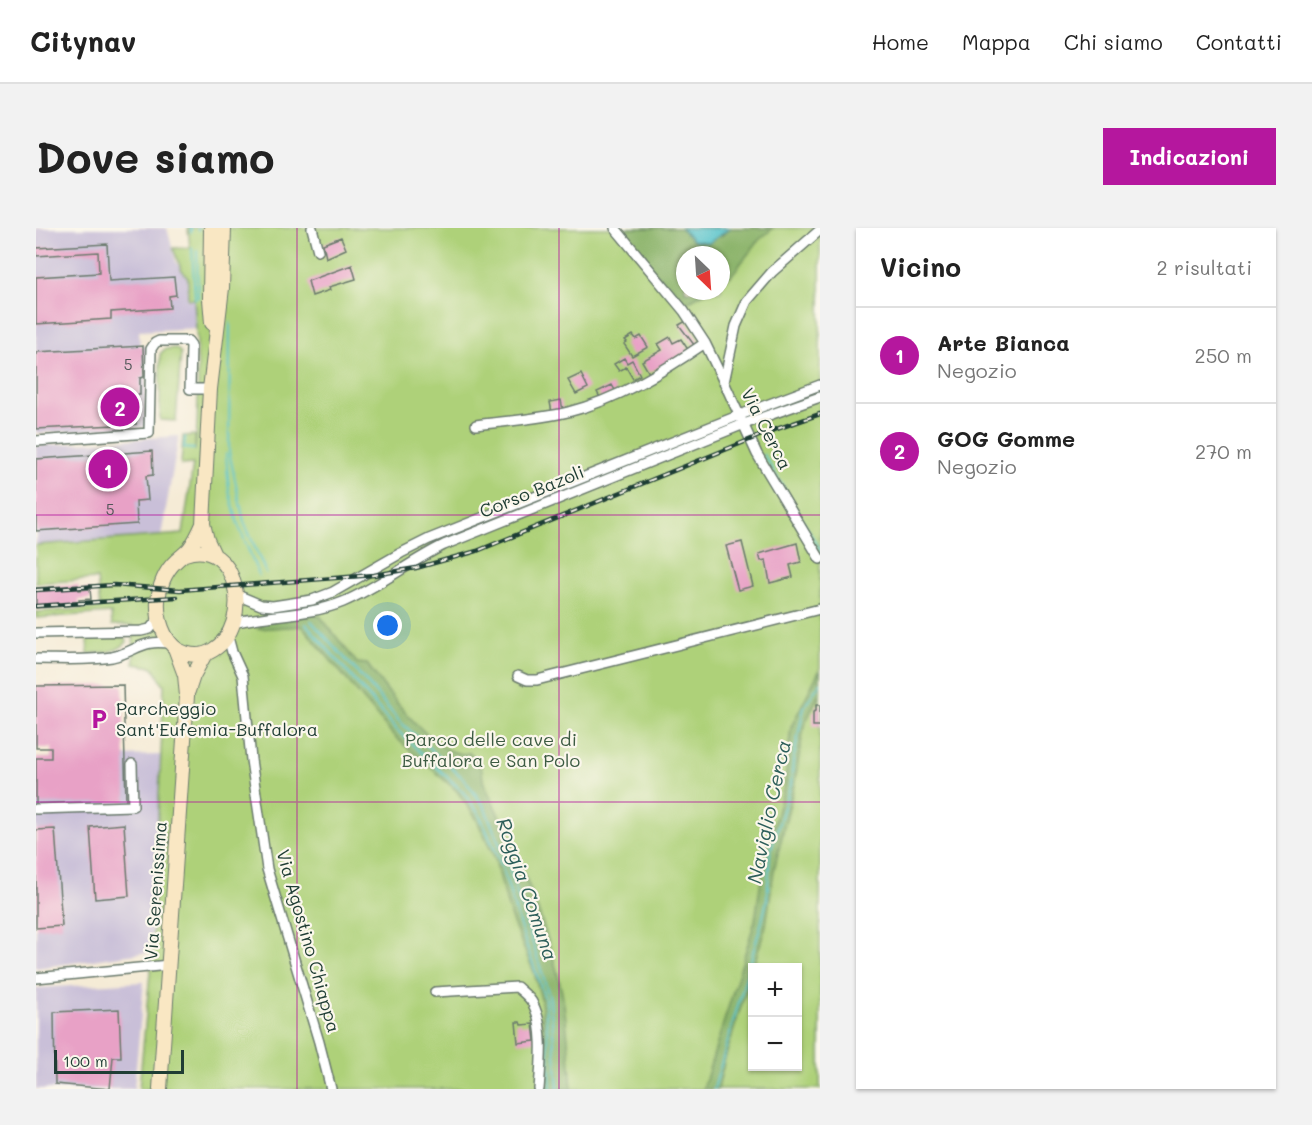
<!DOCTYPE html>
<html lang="it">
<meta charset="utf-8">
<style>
body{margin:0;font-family:Mali,sans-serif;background:#f2f2f2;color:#222}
.controls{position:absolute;right:18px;bottom:18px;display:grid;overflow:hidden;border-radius:0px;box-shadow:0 2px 4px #0004}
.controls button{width:54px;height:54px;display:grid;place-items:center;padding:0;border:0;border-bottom:2px solid #e0e0e0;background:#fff;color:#222;font:30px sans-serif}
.compass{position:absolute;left:640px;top:18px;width:54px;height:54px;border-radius:50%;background:#fff;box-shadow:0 2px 4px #0004;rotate:155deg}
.scale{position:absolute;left:18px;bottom:15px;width:130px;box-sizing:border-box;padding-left:6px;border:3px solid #1f3d34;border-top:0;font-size:16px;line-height:21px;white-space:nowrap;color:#1f3d34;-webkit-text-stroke:4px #fbf7ec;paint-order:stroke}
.you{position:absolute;left:352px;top:398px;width:21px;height:21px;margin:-15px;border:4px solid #fff;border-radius:50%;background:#1a73e8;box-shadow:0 0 0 9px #1a73e833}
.badge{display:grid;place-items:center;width:39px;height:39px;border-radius:50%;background:#b5179e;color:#fff;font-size:20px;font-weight:700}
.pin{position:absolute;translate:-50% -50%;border:3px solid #fff;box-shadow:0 2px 6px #0006}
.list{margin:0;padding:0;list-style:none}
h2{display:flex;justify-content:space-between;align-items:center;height:78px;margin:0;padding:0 24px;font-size:26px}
h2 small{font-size:20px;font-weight:400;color:#767676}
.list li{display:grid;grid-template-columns:39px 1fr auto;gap:18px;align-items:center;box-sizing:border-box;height:96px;padding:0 24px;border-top:2px solid #e0e0e0}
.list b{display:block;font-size:22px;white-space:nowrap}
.list p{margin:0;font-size:20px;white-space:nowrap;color:#767676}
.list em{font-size:20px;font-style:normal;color:#767676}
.map{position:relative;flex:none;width:784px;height:861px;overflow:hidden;border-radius:0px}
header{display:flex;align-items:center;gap:36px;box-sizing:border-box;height:84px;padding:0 30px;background:#fff;border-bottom:2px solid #e0e0e0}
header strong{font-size:28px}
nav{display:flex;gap:33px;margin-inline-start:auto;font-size:21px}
.intro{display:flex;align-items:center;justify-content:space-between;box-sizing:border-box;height:144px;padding:0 36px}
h1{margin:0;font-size:42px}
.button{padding:15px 27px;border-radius:0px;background:#b5179e;color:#fff;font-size:21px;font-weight:700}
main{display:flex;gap:36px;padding:0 36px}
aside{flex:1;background:#fff;border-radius:0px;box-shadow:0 2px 4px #0004}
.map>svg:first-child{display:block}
.industrial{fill:#c9bfd8}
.green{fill:#aed179;stroke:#668756;stroke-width:1.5;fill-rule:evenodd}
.forest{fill:#8ab369;stroke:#54784e;stroke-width:1.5}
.water{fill:#55c3cb;stroke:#3a8080;stroke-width:1.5}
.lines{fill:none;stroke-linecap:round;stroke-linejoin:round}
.stream{stroke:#55c3cb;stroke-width:2}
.building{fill:#e8a1c6}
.minor-casing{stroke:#6a7a6d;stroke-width:12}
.secondary-casing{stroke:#6a7a6d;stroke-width:16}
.minor{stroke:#fff;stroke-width:9}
.secondary{stroke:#f9e7c3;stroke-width:14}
.rail-casing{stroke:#1f3d34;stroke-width:4.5}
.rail{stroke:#fbf7ec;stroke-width:2;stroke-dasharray:7;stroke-linecap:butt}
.grid{fill:none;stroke:#b5179e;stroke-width:1.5;stroke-opacity:0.55}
.labels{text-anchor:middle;stroke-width:4.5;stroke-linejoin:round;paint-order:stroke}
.number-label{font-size:15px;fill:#515658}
.street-label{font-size:18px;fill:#1f3d34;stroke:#fbf7ec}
.poi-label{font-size:18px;fill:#1f3d34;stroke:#fbf7ec;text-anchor:start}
.park-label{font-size:18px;fill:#3c5b42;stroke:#fbf7ec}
.water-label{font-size:20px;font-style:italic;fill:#2c5e5a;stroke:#fbf7ec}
</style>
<header>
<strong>Citynav</strong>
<nav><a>Home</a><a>Mappa</a><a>Chi siamo</a><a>Contatti</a></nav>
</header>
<div class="intro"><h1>Dove siamo</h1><a class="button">Indicazioni</a></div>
<main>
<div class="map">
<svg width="784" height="861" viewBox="0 0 784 861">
<rect width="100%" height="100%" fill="#fbf7ec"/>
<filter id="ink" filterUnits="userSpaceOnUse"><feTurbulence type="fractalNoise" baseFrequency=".0167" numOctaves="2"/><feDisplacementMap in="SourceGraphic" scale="12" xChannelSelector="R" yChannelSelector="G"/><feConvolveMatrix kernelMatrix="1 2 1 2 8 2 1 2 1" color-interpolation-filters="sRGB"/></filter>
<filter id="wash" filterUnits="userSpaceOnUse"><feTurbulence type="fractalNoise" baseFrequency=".008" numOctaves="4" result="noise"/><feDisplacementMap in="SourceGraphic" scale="24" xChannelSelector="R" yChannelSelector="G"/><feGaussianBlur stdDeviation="1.35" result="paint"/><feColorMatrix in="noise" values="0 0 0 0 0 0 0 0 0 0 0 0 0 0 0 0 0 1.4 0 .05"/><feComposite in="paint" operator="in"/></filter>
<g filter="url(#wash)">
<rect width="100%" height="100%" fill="#f5ebd6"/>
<path class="industrial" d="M0 0H131L140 34 151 50V72H163L164 100 103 103 104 118H110V199L0 205Z
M143 208 125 308 0 317V218Z
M124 527 123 584 114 724 0 740V530Z
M108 754 98 861H0V760Z"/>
<path class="green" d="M152 0H784V861H103L116 724 128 457 117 439 98 436 97 398 76 397 75 385 0 390V384L64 380 61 351 0 355V317L147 306 157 236 145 237 147 208 159 207V223C164 173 162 121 158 71H152V50L145 41 137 20H154ZM649 27H685V63H649ZM716 740H762V838H716Z
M140 120 145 125 140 193 124 192V126L129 121Z
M83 409 90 410 91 414C81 425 66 424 52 426L51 410Z"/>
<path class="forest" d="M583 0H645L657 13 685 8 694 0H737L723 12 695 48 685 54V27H649V63H671L646 77Z
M273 387 284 388 321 435 331 436C348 459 402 534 433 525 445 531 446 540 447 553 479 622 510 690 526 765 532 796 533 829 536 861H512L505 771 498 744 475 690 459 631 440 590 421 563 357 507 266 398 222 401 229 393Z
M784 441V464L768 498 759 553 738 642 730 697 688 834 682 861H667L719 693 727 638 749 555 755 499Z"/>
<path class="water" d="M645 0H694L673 15 657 13Z"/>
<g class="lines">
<path class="stream" d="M155 0V4
M162 0V2
M156 20 159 71
M161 22 162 70
M194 94 193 224 208 294 230 345
M149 209 148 220 158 221
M190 226 193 263 202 296 223 348
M728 227 784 322
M275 393 334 458 363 493 428 551 448 578 473 640 514 771 522 861
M270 396 362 503 427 564 443 586 466 638 484 698 509 771 515 861
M678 861 726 693 731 672 734 625 755 556 757 533 768 479 784 455"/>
</g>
<g id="blocks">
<path class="building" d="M305 9 310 21 290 30 287 16Z
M71 16 73 53 138 49 140 67 133 68 134 80 75 84V91L0 96V49L63 45 62 24 0 28V20Z
M316 37 320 51 293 59 294 62 276 68 272 53Z
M650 93 664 115 659 118 643 97Z
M597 107 600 111 605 108 612 119 596 128 588 116 591 114 589 112Z
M634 109 637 115 645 111 653 123 613 145 606 133 626 122 622 116Z
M107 118 108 149 104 150V167H99L100 196 0 201V124Z
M588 130 591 135 596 132 604 147 597 151 590 139 583 143 578 136Z
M545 146 552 160 540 166 532 152Z
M576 157 580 164 565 171 561 164Z
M525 172 527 183 516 185 514 174Z
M116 223 117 247 110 248 112 272 100 273 101 296 0 303V231Z
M706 314 717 358 702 362 690 318Z
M761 315 765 334 754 337 757 349 734 355 730 332 725 333 723 326Z
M42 357 43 362 54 361 55 371 43 372 44 377 0 380V360Z
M87 457 90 574 0 576V530H15V520H0V458Z
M780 477H784V498H777V484L780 483Z
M88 596 93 668 59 671 54 599Z
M19 601 26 698 0 700V602Z
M83 781 85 829H77L74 861 19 856 18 784Z
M480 794H484L485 797 497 796 499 813 482 815Z"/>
</g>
</g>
<g filter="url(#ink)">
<use href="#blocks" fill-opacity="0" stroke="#6a7a6d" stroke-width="1.5"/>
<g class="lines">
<g class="minor-casing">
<path id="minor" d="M276 0 282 23
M579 0 648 83 669 115 688 154
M784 2 736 44 711 73 700 98 688 154 721 226 784 331
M440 197C470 193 503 191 532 184 581 172 628 143 669 115
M0 213 113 205 115 121 119 115 123 113H152L155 117 154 161H174
M201 367 225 377 237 378 276 372 297 364 365 325 393 311 704 187 784 157
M197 395C233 386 273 388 307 374 343 359 373 334 408 317L708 196 784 169
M0 405 105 403 114 401 123 390
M192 409 196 424 207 448 215 532 231 641 283 814 295 861
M0 431C25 431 52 433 76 429 100 424 107 410 135 416
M482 448 491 452H501L784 381
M0 581 97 578 96 536
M0 750 133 737
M399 764 481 759C486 764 494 769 497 776 509 799 505 836 503 861"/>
</g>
<g class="secondary-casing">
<path id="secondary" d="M175 0 174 71 176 95
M149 326C203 308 218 397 177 422 166 429 153 428 142 422 127 412 121 390 122 373 123 359 129 343 140 333 145 328 150 325 154 320 159 313 163 305 167 296
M178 327 171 312 167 296 174 161 186 60 188 0
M152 463 157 448 169 426
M124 861 151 468 149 447 139 420"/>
</g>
<use href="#minor" class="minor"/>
<use href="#secondary" class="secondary"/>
<g class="rail-casing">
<path id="rail" d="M0 362 78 357 144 362 338 347 380 340 441 323 735 203 784 186
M0 378 141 369"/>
</g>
<use href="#rail" class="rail"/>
</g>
</g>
<path class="grid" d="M261 0V861M523 0V861M0 287H784M0 574H784"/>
<defs>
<g id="parking-bare" transform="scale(1.62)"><path d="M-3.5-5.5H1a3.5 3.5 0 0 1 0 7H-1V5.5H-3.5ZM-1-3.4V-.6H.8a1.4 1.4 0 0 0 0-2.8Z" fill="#b5179e" stroke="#fbf7ec" stroke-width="2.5" paint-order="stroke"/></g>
</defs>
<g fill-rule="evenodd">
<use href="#parking-bare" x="63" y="491"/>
</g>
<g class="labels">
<g class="number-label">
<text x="92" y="142">5</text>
<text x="74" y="287">5</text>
</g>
<g class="street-label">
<text transform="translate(730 201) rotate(63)" y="6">Via Cerca</text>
<text transform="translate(496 264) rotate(-22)" y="6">Corso Bazoli</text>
<text transform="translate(120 663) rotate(-86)" y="6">Via Serenissima</text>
<text transform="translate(272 713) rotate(74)" y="6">Via Agostino Chiappa</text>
</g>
<g class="poi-label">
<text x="80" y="487">Parcheggio<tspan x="80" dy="21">Sant'Eufemia-Buffalora</tspan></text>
</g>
<g class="park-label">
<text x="455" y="518">Parco delle cave di<tspan x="455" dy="21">Buffalora e San Polo</tspan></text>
</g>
<g class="water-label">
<text transform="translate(733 584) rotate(-78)" y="7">Naviglio Cerca</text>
<text transform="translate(491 661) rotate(71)" y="7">Roggia Comuna</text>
</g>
</g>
</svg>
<div class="controls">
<button>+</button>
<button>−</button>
</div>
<svg class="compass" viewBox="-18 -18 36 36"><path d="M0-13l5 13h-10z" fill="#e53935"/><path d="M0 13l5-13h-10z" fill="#767676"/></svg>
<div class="scale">100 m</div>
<div class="you"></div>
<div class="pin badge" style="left:72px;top:241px">1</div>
<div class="pin badge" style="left:84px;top:179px">2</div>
</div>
<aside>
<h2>Vicino<small>2 risultati</small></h2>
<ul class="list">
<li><span class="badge">1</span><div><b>Arte Bianca</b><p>Negozio</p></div><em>250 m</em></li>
<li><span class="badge">2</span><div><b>GOG Gomme</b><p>Negozio</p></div><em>270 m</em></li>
</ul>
</aside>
</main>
